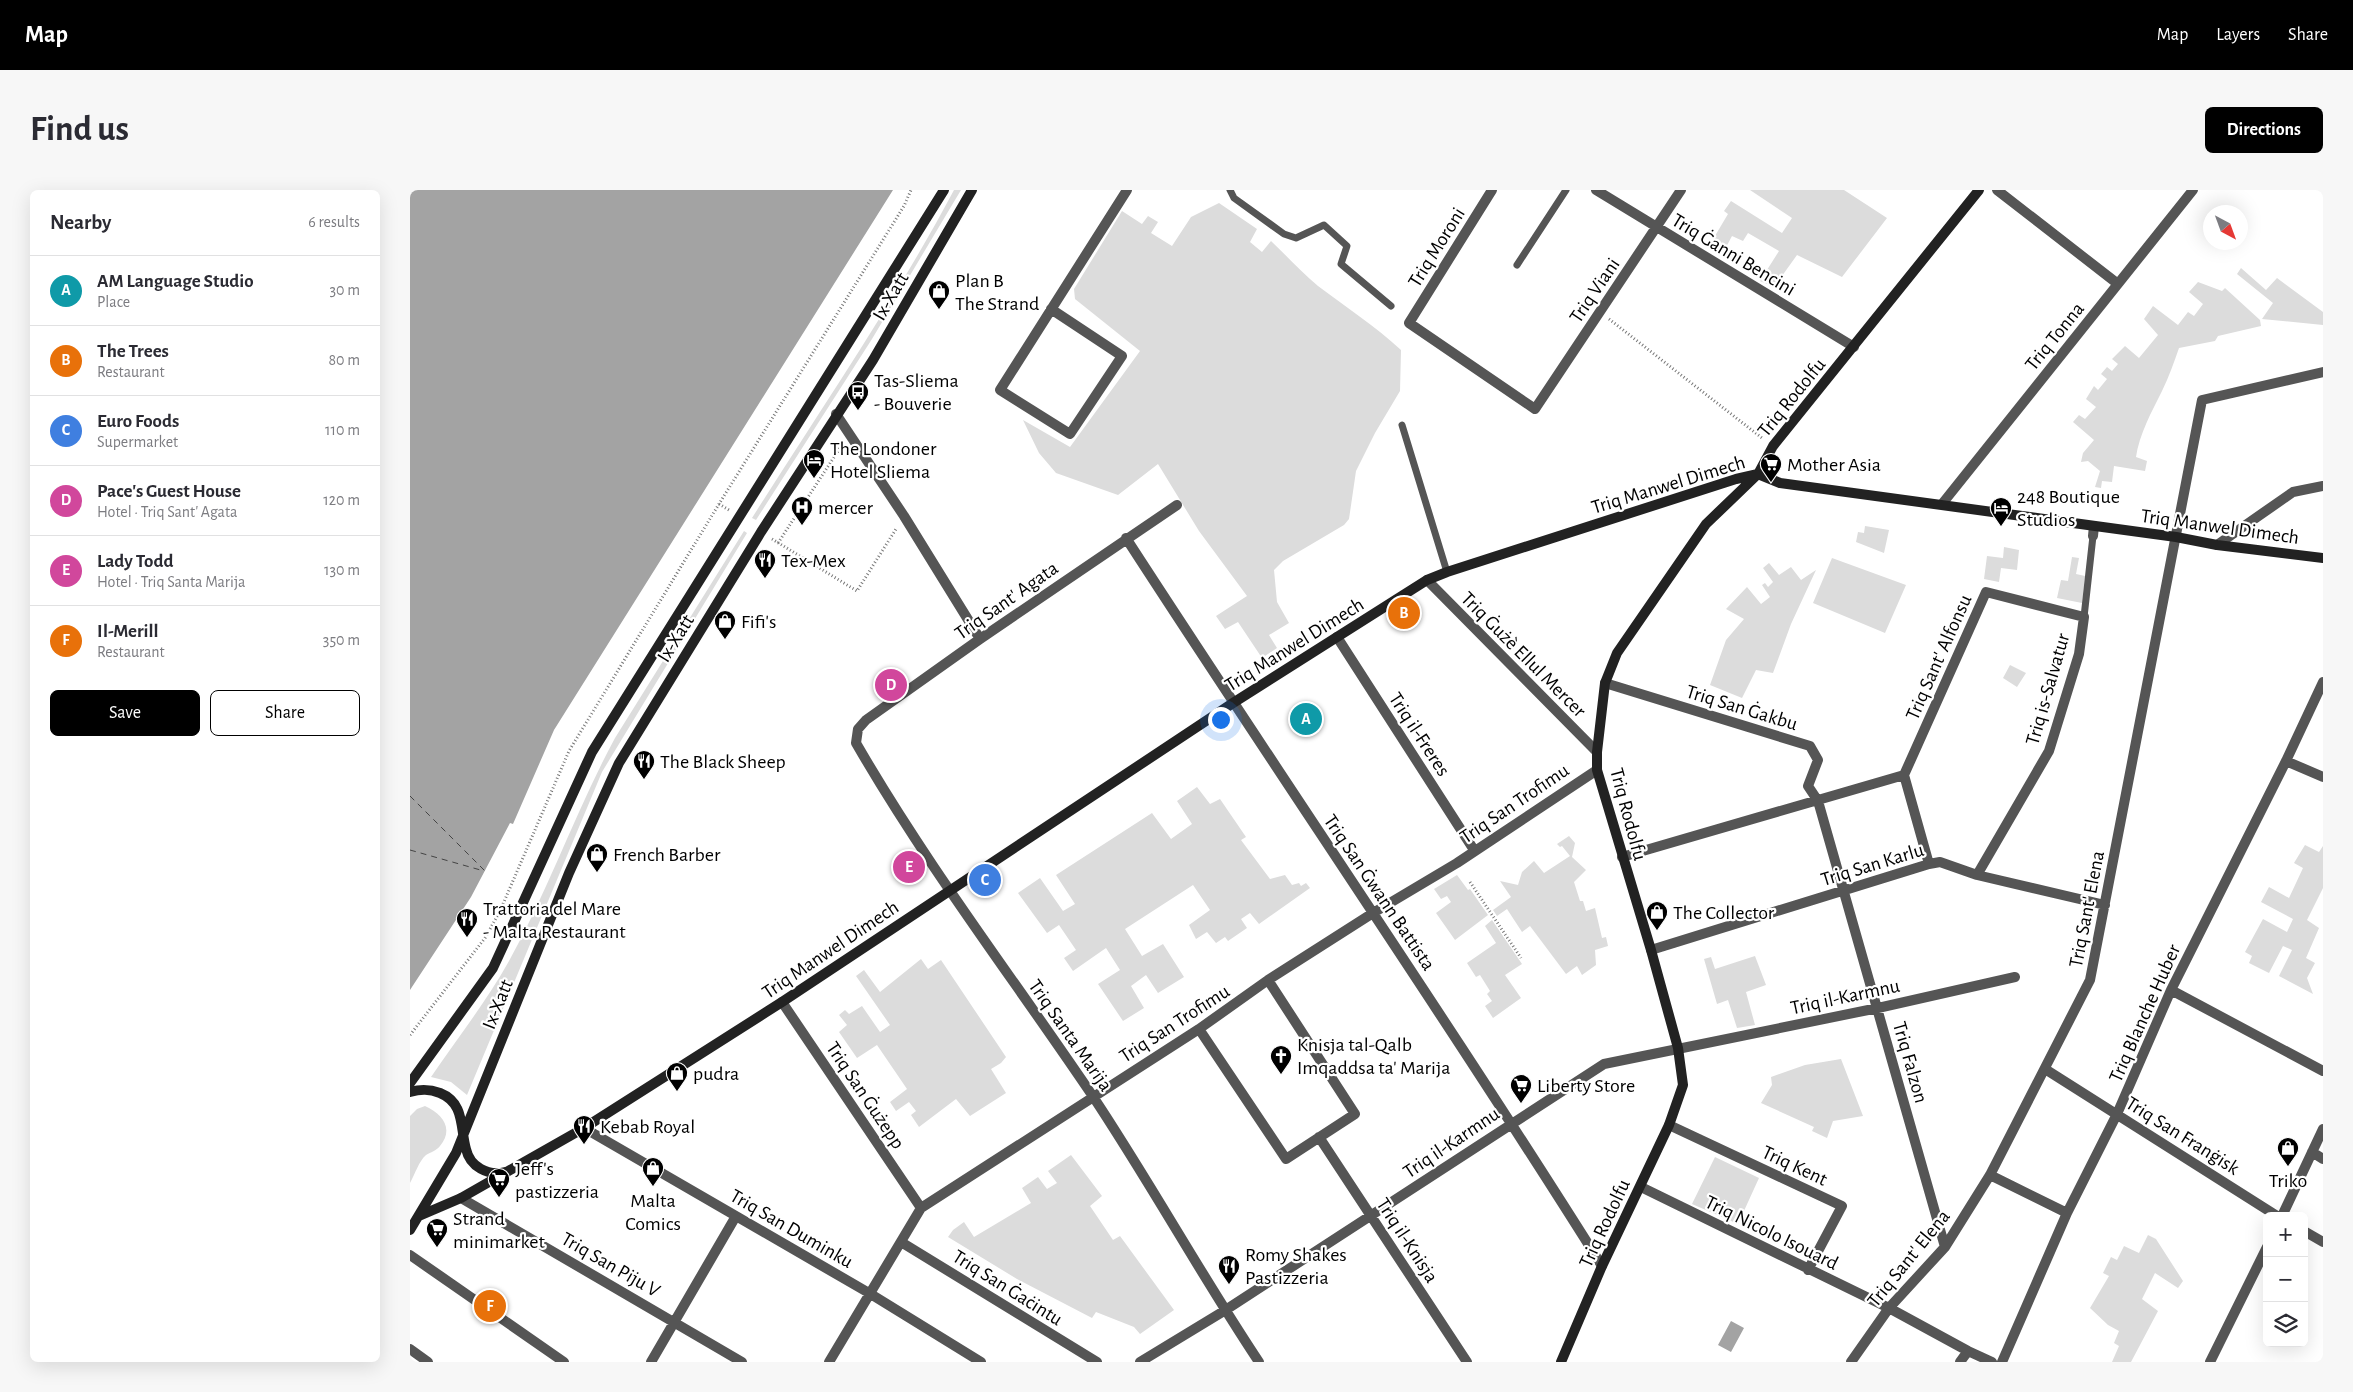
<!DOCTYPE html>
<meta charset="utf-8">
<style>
body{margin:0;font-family:"Alegreya Sans",sans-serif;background:#f7f7f7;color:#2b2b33}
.controls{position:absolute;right:15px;bottom:15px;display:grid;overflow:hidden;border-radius:8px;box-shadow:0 5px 20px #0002}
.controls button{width:45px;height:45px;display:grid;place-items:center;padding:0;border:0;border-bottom:1px solid #e1e1e2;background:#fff;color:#2b2b33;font:25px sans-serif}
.compass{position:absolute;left:1793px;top:15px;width:45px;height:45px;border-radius:50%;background:#fff;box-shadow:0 5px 20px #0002;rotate:139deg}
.you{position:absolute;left:810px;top:529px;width:18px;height:18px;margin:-12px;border:4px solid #fff;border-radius:50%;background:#1a73e8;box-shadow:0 0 0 8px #1a73e833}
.badge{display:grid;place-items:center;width:32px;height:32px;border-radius:50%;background:#000;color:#fff;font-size:16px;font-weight:700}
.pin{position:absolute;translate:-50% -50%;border:2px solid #fff;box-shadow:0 1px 5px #0006}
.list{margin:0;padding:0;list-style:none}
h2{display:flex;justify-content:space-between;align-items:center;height:65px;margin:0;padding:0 20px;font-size:21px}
h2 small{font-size:16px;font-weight:400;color:#7c7c81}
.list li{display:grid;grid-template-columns:32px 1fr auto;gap:15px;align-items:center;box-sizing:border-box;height:70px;padding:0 20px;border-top:1px solid #e1e1e2}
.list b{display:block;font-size:19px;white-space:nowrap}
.list p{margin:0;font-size:16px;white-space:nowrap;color:#7c7c81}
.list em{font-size:16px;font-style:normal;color:#7c7c81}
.actions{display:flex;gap:10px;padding:15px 20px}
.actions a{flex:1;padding:11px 0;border:1px solid #000;border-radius:8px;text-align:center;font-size:18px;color:#000}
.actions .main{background:#000;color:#fff}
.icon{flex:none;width:28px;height:28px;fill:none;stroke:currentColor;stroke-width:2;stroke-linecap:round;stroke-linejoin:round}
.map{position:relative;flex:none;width:1913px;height:1172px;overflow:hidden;border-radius:8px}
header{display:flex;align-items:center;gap:30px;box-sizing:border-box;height:70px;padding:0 25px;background:#000;color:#fff}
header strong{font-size:24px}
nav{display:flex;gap:28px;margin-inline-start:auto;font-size:18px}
.intro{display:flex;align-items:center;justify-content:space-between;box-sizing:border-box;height:120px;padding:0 30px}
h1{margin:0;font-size:35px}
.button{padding:12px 22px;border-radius:8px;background:#000;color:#fff;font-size:18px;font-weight:700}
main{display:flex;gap:30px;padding:0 30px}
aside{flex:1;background:#fff;border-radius:8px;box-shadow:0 5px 20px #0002}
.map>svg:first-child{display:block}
.green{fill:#dcdcdc}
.water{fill:#a3a3a3}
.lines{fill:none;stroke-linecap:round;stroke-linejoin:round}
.ferry{stroke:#444;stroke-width:1;stroke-dasharray:6 5;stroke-linecap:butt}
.path{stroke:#777;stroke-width:3;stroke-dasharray:1 2.5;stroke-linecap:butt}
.lane{stroke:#555;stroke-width:7}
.street{stroke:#555;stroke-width:10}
.secondary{stroke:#222;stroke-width:10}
.labels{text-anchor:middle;stroke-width:4.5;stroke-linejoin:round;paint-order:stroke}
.street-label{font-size:20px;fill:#000;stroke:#fff}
.poi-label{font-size:20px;fill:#000;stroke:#fff;text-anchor:start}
</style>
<header>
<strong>Map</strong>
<nav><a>Map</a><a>Layers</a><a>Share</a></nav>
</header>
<div class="intro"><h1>Find us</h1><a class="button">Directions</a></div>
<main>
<aside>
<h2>Nearby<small>6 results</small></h2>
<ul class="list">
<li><span class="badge" style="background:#0f9aa8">A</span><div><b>AM Language Studio</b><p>Place</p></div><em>30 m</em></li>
<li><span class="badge" style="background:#e8710a">B</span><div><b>The Trees</b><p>Restaurant</p></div><em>80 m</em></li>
<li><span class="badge" style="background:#3f7fe0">C</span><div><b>Euro Foods</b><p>Supermarket</p></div><em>110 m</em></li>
<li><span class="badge" style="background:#d1479c">D</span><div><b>Pace's Guest House</b><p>Hotel · Triq Sant' Agata</p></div><em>120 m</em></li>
<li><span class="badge" style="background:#d1479c">E</span><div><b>Lady Todd</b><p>Hotel · Triq Santa Marija</p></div><em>130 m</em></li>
<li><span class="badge" style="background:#e8710a">F</span><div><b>Il-Merill</b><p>Restaurant</p></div><em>350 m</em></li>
</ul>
<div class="actions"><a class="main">Save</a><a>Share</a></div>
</aside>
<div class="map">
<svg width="1913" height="1172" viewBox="0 0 1913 1172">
<rect width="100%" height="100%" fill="#fff"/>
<path class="green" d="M544 0H551L462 149 346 330 342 328C410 220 484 113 544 0Z
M1340 0H1434L1477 28 1432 87 1387 65 1364 97 1350 91 1369 61 1338 43 1333 51 1322 46 1314 61 1299 56 1318 24 1314 21 1321 11 1372 43 1382 28Z
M809 13 847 39 840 52 852 62 861 51C877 66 891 82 908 96 936 117 965 136 991 160L990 201 965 243 946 281 939 329 934 335 873 371 864 380 867 412 879 433 859 445 867 458 852 468 828 432 815 439 806 426 837 406 789 341 748 274 708 305 646 283 629 263 613 230 660 257 730 161 665 109 664 99 712 21 732 34 738 26 748 32 741 43 762 56 781 27Z
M1831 78 1856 100 1867 88 1913 122V135L1852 129 1863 113 1827 84Z
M1788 92 1812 101 1815 98 1850 130 1851 136 1808 146 1805 151 1769 158C1764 172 1759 187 1752 201 1742 221 1729 245 1726 267L1737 271 1735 281 1704 276 1702 292 1692 291 1691 298 1685 297 1690 281 1678 271 1671 272 1673 263 1684 250 1663 232 1669 225 1675 229 1686 217 1676 209 1684 196 1688 200 1697 189 1691 184 1697 177 1702 181 1708 174 1702 169 1715 156 1729 168 1748 145 1734 129 1743 116 1768 135 1778 122 1784 126 1793 114 1779 102Z
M1455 336 1479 340 1474 363 1446 352 1448 342 1454 343Z
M334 341 337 343 192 582 57 905 41 892 21 887C47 849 76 812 99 771 139 699 166 620 205 548Z
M1594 357 1609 360 1607 380 1591 378 1589 392 1574 389 1577 366 1593 368Z
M1662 367 1669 368 1666 384 1675 386 1672 413 1647 408 1651 390 1658 391Z
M1422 368 1496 395 1475 443 1403 413Z
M1359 373 1369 385 1381 377 1391 390 1406 380 1381 434 1363 483 1346 480 1332 508 1300 495 1316 450 1334 429 1316 419 1337 397 1351 414 1360 407 1352 395 1355 393 1358 397 1363 392 1353 378Z
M1600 475 1616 483 1607 497 1593 488Z
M787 597 800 614 810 609 836 647 831 650 860 689 875 685 882 695 889 693 891 696 896 693 900 698 849 734 840 723 831 729 837 738 818 751 815 747 806 753 797 742 786 749 779 735 800 720 783 695 715 739 732 766 753 754 774 787 748 803 736 785 721 796 734 818 713 831 688 794 710 780 696 758 663 781 654 768 666 760 649 735 637 743 608 703 630 688 653 721 665 714 646 685 742 623 761 649 782 634 767 611Z
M1159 646 1165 653 1162 667 1176 680 1164 692 1170 711H1173L1176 721 1185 718 1192 748 1196 747 1198 756 1185 760 1186 775 1172 785 1167 776 1156 784 1120 736 1112 742 1097 719 1087 726 1083 720 1101 707 1090 691 1108 695 1112 682 1124 671 1134 683 1160 666 1152 656 1150 657 1147 654Z
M1895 655 1909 662 1913 656V698L1897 730 1909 738 1896 768 1905 773 1897 788 1903 804 1869 786 1882 760 1873 756 1859 783 1839 773 1842 766 1835 762 1853 729 1877 742 1883 729 1851 712 1859 697 1879 708 1893 678 1884 673Z
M1047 685 1058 700 1060 699 1078 725 1045 750 1026 723 1041 712 1037 706 1031 709 1024 699Z
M1082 730 1112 774 1095 785 1111 808 1083 828 1075 816 1082 811 1077 804 1080 801 1070 785 1066 787 1057 773 1086 753 1075 736Z
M1345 766 1356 795 1336 802 1345 835 1327 838 1318 810 1307 814 1294 769 1301 767 1305 779Z
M511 769 518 779 531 770 596 867 591 873 581 879 596 903 560 926 546 909 509 937 501 925 506 921 499 912 486 921 480 912 497 899 467 855 447 868 429 842 437 835 429 825 435 820 439 824 452 816 470 842 480 835 446 786 454 780 470 802Z
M1431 869 1453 926 1423 931 1417 948 1402 941 1404 937 1351 913 1362 895 1361 887 1395 875Z
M15 916C33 924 44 939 30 956 26 961 21 962 16 965 9 971 5 984 0 993V926L7 919Z
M661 965 692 1006 680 1016 703 1050 710 1046 764 1120 730 1144 724 1137 686 1122 682 1128 607 1089 538 1047 543 1040 554 1032 564 1047 621 1013 612 998 628 987 637 999 647 993 638 981Z
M1305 967 1349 988 1328 1034 1282 1014Z
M1738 1045 1746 1049 1773 1091 1768 1098 1745 1083 1732 1109 1748 1121 1721 1172H1702L1709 1156 1704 1153 1709 1141 1698 1135 1680 1118 1699 1086 1693 1083 1701 1067 1707 1070 1714 1056 1729 1063Z"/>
<path class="water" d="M0 0H483L144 540 103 634 100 633 61 707 0 800Z
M1321 1131 1334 1138 1321 1162 1308 1155Z"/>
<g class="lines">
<path class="ferry" d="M0 606 75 681
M0 660 74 681"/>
<path class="path" d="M1199 129 1352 248
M309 314 319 320
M362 349 447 401 486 339
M368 353 432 255
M1060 692 1111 768
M0 845 75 748 90 721 159 561 309 314 494 16 501 0"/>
<path class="lane" d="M820 0 824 8 874 44 886 48 914 35 937 56 931 74 981 116
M1107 75 1156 0
M992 235 1037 382
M1674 427 1683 346"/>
<path class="street" d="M1082 0 999 133 1125 219 1271 0
M1186 0 1444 157
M1587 0 1708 94
M641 119 712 166 660 244 590 200 717 0
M426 224 494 326 570 449
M1532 314 1783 0
M767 315 570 449 456 530 448 539 446 553C517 676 603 788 682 905 740 992 791 1085 849 1172
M1683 346 1684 336
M716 348C874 592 1038 831 1192 1076
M1807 355 1883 302 1913 296
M1017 390 1187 562
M927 447 1064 660
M1195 493 1400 556 1408 570 1398 596 1408 611 1535 1057
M1876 571 1913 587
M1494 585 1519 674
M1212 667 1494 585 1576 402 1674 427 1669 464 1639 561 1567 685
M1241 760 1519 674 1530 672 1567 685 1695 715
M1761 800 1913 881
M372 812 511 1018
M789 839 876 969 945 924 858 790
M1635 879 1867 1026
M1259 935 1432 1016 1398 1080
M174 938 459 1103 571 1172
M909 947 1057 1172
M1902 962 1913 969
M1580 985 1657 1023
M1231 997 1479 1118 1558 1161 1582 1172
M51 1008 332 1172
M1872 1026 1913 939
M1894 1041 1913 1052
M491 1052 687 1172
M0 1065 154 1172
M0 1159 18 1172
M241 1172 326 1026
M419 1172 511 1018 789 839 858 790 963 723 1047 673 1187 580
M730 1172 814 1121 1194 874 1468 818 1605 787
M1441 1172 1479 1118 1535 1057 1580 985 1680 790 1792 210 1913 182
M1550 1172 1558 1161
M1592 1172 1657 1023 1707 924 1761 800 1876 571 1913 492
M1800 1172 1857 1057"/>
<path class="secondary" d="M0 893 83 778 182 562 534 0
M0 902C11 899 19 899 30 903 55 913 50 938 56 959 60 977 78 986 95 982
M9 1026 51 1008 174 938 372 812 823 513 1017 390 1037 382 1326 289 1348 284 1370 293 1766 347 1807 355 1913 368
M0 1040 46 963 159 683 209 573 351 342 463 170 562 0
M1151 1172 1192 1076 1259 935 1273 895 1268 858 1241 760 1187 580V562L1195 493 1207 463 1296 334 1348 284 1363 256 1569 0"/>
</g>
<defs>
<g id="shop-pin" transform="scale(1.125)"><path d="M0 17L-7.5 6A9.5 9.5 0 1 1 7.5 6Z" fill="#000" stroke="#fff"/><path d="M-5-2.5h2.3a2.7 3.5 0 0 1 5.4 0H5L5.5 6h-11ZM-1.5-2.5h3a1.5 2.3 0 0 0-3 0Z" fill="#fff"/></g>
<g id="bus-pin" transform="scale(1.125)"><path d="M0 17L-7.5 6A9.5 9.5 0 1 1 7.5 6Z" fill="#000" stroke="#fff"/><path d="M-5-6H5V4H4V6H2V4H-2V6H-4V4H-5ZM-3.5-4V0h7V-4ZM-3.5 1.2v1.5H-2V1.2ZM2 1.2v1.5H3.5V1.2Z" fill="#fff"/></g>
<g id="hotel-pin" transform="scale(1.125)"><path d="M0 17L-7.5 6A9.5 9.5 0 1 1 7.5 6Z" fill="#000" stroke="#fff"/><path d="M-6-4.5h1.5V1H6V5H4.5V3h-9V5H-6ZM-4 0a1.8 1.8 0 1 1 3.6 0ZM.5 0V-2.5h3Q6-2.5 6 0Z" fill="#fff"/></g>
<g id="supermarket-pin" transform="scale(1.125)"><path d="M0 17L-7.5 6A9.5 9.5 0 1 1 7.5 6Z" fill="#000" stroke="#fff"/><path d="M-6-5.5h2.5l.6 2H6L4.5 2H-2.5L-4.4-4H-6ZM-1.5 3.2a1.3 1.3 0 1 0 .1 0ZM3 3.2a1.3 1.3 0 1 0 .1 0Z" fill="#fff"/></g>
<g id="hospital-pin" transform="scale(1.125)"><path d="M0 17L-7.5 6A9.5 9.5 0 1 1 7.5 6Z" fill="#000" stroke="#fff"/><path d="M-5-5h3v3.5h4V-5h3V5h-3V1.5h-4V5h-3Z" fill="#fff"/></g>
<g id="restaurant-pin" transform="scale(1.125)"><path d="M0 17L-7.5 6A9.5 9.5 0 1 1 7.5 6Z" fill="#000" stroke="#fff"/><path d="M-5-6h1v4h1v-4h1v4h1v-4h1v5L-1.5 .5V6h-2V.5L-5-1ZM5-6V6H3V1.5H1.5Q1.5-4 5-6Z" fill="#fff"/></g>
<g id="church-pin" transform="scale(1.125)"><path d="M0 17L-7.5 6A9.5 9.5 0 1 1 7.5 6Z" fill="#000" stroke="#fff"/><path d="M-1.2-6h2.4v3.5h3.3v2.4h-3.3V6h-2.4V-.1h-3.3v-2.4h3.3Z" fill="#fff"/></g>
</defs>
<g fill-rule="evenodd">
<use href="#shop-pin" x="529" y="101"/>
<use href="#bus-pin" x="448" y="202"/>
<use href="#hotel-pin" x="404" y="270"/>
<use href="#supermarket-pin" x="1361" y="274"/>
<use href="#hospital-pin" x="392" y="317"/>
<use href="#hotel-pin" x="1591" y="318"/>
<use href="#restaurant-pin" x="355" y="370"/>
<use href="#shop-pin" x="315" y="431"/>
<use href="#restaurant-pin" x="234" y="571"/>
<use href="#shop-pin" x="187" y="664"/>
<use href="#shop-pin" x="1247" y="722"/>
<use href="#restaurant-pin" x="57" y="729"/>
<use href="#church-pin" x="871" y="866"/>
<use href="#shop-pin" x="267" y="883"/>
<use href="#supermarket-pin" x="1111" y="895"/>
<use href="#restaurant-pin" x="174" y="936"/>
<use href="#shop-pin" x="1878" y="958"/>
<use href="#shop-pin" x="243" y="978"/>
<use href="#supermarket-pin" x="89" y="989"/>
<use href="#supermarket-pin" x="27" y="1039"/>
<use href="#restaurant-pin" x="819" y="1076"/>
</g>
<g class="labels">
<g class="street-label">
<text transform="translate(1026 57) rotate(-58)" y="7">Triq Moroni</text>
<text transform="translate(1324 64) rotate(31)" y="7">Triq Ġanni Bencini</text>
<text transform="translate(1184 100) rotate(-56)" y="7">Triq Viani</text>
<text transform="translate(480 106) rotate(-60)" y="7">Ix-Xatt</text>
<text transform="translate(1644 146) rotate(-51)" y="7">Triq Tonna</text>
<text transform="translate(1381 207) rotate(-51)" y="7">Triq Rodolfu</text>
<text transform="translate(1258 294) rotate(-17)" y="7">Triq Manwel Dimech</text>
<text transform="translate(1810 336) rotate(8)" y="7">Triq Manwel Dimech</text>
<text transform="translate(596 410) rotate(-35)" y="7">Triq Sant' Agata</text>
<text transform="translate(265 448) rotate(-58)" y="7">Ix-Xatt</text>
<text transform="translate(884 454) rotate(-32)" y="7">Triq Manwel Dimech</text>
<text transform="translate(1114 464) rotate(45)" y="7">Triq Ġużè Ellul Mercer</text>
<text transform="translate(1528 467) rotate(-66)" y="7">Triq Sant' Alfonsu</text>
<text transform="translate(1637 499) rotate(-74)" y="7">Triq is-Salvatur</text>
<text transform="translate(1332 517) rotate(17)" y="7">Triq San Ġakbu</text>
<text transform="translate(1010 544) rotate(57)" y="7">Triq il-Freres</text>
<text transform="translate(1104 613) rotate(-34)" y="7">Triq San Trofimu</text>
<text transform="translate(1219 624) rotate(75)" y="7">Triq Rodolfu</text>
<text transform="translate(1462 674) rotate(-17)" y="7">Triq San Karlu</text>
<text transform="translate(970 702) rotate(56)" y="7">Triq San Ġwann Battista</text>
<text transform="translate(1676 719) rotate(-79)" y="7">Triq Sant' Elena</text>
<text transform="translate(420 759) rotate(-34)" y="7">Triq Manwel Dimech</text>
<text transform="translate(1435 806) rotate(-12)" y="7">Triq il-Karmnu</text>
<text transform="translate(87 814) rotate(-68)" y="7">Ix-Xatt</text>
<text transform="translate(1734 823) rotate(-66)" y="7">Triq Blanche Huber</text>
<text transform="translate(764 833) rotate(-33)" y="7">Triq San Trofimu</text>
<text transform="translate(661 845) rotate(55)" y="7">Triq Santa Marija</text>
<text transform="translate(1501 872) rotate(74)" y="7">Triq Falzon</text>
<text transform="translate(456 905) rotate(56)" y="7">Triq San Ġużepp</text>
<text transform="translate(1773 945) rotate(32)" y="7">Triq San Franġisk</text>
<text transform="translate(1041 952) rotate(-34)" y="7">Triq il-Karmnu</text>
<text transform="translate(1385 975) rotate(25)" y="7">Triq Kent</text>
<text transform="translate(1194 1033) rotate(-65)" y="7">Triq Rodolfu</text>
<text transform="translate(382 1038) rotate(30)" y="7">Triq San Duminku</text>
<text transform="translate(1362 1042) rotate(26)" y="7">Triq Nicolo Isouard</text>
<text transform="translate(998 1050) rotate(57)" y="7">Triq il-Knisja</text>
<text transform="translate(1498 1068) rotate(-51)" y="7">Triq Sant' Elena</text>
<text transform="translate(201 1074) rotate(30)" y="7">Triq San Piju V</text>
<text transform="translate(598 1097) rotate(32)" y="7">Triq San Ġaċintu</text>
</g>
<g class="poi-label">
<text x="545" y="97">Plan B<tspan x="545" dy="23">The Strand</tspan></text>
<text x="464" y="197">Tas-Sliema<tspan x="464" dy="23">- Bouverie</tspan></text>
<text x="420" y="265">The Londoner<tspan x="420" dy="23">Hotel Sliema</tspan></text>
<text x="1377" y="281">Mother Asia</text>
<text x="1607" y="313">248 Boutique<tspan x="1607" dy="23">Studios</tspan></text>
<text x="408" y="324">mercer</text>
<text x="371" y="377">Tex-Mex</text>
<text x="331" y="438">Fifi's</text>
<text x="250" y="578">The Black Sheep</text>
<text x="203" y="671">French Barber</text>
<text x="73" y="725">Trattoria del Mare<tspan x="73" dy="23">- Malta Restaurant</tspan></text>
<text x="1263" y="729">The Collector</text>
<text x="887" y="861">Knisja tal-Qalb<tspan x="887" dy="23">Imqaddsa ta' Marija</tspan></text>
<text x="283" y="890">pudra</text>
<text x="1127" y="902">Liberty Store</text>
<text x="190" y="943">Kebab Royal</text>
<text x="105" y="985">Jeff's<tspan x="105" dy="23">pastizzeria</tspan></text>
<text x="1878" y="997" text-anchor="middle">Triko</text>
<text x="243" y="1017" text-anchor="middle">Malta<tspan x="243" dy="23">Comics</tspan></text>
<text x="43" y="1035">Strand<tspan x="43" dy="23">minimarket</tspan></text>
<text x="835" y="1071">Romy Shakes<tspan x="835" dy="23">Pastizzeria</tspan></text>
</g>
</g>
</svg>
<div class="controls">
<button>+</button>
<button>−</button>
<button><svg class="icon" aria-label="layers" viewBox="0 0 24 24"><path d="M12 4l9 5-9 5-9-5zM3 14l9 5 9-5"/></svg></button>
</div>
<svg class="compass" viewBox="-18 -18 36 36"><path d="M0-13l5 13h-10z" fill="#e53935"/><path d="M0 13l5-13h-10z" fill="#7c7c81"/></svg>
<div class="you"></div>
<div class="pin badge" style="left:896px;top:529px;background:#0f9aa8">A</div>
<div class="pin badge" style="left:994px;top:423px;background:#e8710a">B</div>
<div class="pin badge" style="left:575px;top:690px;background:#3f7fe0">C</div>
<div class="pin badge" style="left:481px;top:495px;background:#d1479c">D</div>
<div class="pin badge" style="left:499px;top:677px;background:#d1479c">E</div>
<div class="pin badge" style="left:80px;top:1116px;background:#e8710a">F</div>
</div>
</main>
